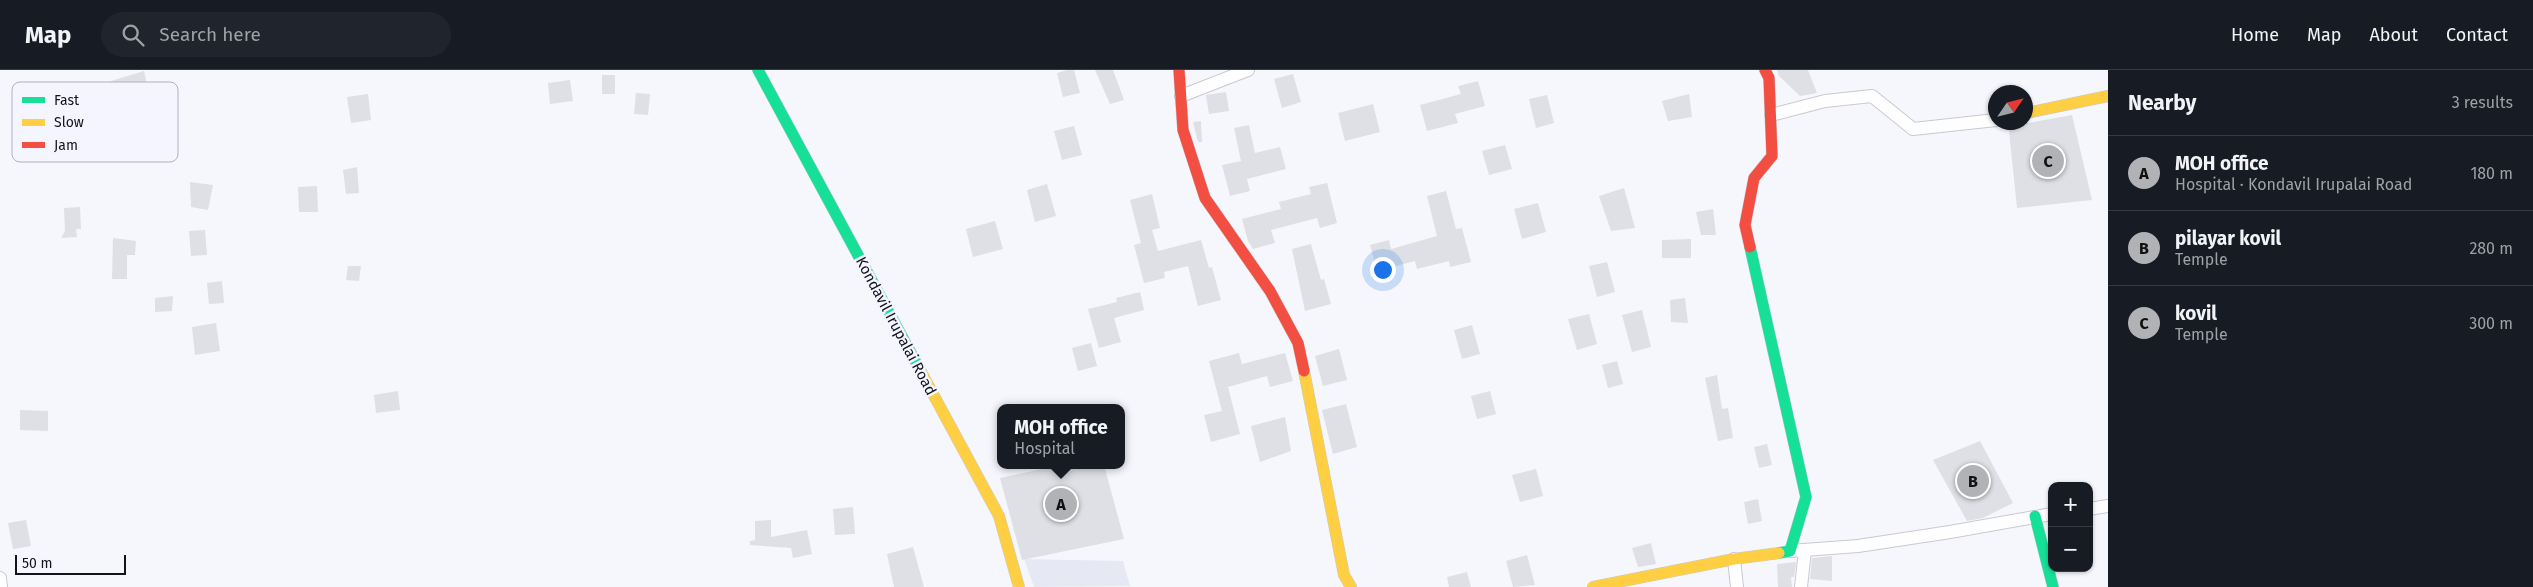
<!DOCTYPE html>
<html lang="en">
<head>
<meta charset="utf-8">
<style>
	:root { --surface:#171b24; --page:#20242c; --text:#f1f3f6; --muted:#9ea1a6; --line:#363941; --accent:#b1b2b6 }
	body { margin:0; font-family:"Fira Sans",sans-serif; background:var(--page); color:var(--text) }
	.controls { position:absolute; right:15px; bottom:15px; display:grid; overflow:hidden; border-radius:10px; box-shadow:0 1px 4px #0004 }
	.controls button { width:45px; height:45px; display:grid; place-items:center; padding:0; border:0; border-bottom:1px solid var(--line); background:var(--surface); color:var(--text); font:25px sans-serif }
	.compass { position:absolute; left:1988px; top:15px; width:45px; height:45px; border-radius:50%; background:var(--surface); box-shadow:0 1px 4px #0004; rotate:55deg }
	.scale { position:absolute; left:15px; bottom:12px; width:111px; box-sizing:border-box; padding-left:5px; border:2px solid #131419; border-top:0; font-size:14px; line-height:18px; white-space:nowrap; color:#131419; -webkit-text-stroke:4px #f4f5fe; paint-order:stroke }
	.you { position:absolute; left:1382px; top:199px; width:18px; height:18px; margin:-12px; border:4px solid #fff; border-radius:50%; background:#1a73e8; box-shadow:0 0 0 8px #1a73e833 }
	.badge { display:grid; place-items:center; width:32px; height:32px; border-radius:50%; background:var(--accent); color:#111; font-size:16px; font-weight:700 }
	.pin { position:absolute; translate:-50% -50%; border:2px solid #fff; box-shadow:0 1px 5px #0006 }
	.popup { position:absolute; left:997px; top:334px; width:128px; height:65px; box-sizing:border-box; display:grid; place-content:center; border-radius:10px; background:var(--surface); filter:drop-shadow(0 1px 4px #0005); font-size:16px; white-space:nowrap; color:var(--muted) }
	.popup b { font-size:19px; color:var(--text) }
	.popup::after { content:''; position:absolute; left:50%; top:100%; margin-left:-10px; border:10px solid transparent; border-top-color:var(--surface) }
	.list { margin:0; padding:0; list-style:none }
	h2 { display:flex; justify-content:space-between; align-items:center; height:65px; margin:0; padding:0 20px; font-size:21px }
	h2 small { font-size:16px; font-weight:400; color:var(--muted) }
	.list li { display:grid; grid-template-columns:32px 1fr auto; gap:15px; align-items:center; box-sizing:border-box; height:75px; padding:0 20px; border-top:1px solid var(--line) }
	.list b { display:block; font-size:19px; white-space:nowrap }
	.list p { margin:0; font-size:16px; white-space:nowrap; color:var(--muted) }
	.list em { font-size:16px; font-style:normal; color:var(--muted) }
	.icon { flex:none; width:28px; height:28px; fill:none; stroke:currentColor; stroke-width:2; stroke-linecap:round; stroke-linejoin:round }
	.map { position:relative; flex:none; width:2108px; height:517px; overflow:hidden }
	header { display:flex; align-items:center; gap:30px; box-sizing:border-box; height:70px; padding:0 25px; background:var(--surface); border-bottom:1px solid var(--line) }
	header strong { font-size:24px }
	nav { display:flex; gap:28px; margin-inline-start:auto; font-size:18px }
	.search { width:350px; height:45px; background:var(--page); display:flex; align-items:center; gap:12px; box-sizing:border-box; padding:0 18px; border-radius:28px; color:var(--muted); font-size:19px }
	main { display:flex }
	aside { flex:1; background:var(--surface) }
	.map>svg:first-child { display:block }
	.built { fill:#e6e9f4 }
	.building { fill:#dee0e5 }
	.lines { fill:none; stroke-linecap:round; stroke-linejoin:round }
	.street-casing { stroke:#c9cacf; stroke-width:14 }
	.fast-casing { stroke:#c9cacf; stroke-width:12 }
	.slow-casing { stroke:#c9cacf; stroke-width:12 }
	.jam-casing { stroke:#c9cacf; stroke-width:12 }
	.street { stroke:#fefeff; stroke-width:12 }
	.fast { stroke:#16e098; stroke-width:11 }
	.slow { stroke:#ffcf43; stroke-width:11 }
	.jam { stroke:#f24e42; stroke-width:11 }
	.labels { text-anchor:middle; stroke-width:5; stroke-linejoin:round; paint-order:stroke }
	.street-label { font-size:15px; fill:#131419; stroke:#f4f5fe }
	.key { fill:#f4f5fe; stroke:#b0b2b9; stroke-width:1 }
	.key-label { font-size:14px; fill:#131419 }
</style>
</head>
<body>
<header>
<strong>Map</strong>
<div class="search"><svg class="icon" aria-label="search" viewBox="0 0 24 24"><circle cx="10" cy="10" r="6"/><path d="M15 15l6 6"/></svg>Search here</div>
<nav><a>Home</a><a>Map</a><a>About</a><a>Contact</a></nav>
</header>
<main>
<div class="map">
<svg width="2108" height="517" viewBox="0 0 2108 517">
	<rect width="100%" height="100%" fill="#f6f7fc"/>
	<polygon class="built" points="1024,489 1123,491 1130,516 1034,517"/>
	<g class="building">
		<polygon points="1067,0 1074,0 1080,23 1063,27 1057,3"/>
		<polygon points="1095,0 1113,0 1124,30 1110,34"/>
		<polygon points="1777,0 1808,0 1817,23 1800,26 1779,6"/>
		<polygon points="144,1 150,29 114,31 111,11"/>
		<polygon points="1293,4 1301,32 1282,38 1274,9"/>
		<rect x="602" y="5" width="13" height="19"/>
		<polygon points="570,10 573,31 550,34 548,13"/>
		<polygon points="1478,11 1485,36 1455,44 1458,53 1427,61 1420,35 1461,24 1458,16"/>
		<polygon points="1226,22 1229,41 1209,44 1206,25"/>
		<polygon points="636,23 650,24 648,45 634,44"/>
		<polygon points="368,24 371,50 351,53 347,27"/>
		<polygon points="1689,24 1692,47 1668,51 1662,31"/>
		<polygon points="1547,25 1554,53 1536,58 1529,29"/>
		<polygon points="1373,34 1380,62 1345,71 1338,43"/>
		<polygon points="2072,45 2092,130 2017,138 2008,52 2028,53"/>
		<polygon points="1201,51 1202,72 1198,72 1193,52"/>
		<polygon points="1249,55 1255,83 1280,77 1286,99 1247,109 1250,121 1230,126 1222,95 1241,91 1234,58"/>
		<polygon points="1074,56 1082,85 1062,90 1054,61"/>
		<polygon points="1505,75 1512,99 1489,105 1482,81"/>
		<polygon points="357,97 359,123 346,124 343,100"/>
		<polygon points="190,112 213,115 208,140 191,137"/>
		<polygon points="1327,113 1337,153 1320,158 1317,148 1271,160 1275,173 1253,179 1248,171 1242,149 1281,139 1279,132 1311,124 1309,117"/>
		<polygon points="1047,114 1056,146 1035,152 1027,120"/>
		<polygon points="317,116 318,142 299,142 298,117"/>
		<polygon points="1624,118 1635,158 1611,161 1599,126"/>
		<polygon points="1446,121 1456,159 1462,158 1471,192 1450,197 1449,191 1417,199 1415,191 1377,201 1370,175 1389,170 1391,179 1437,166 1427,126"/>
		<polygon points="1152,124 1160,158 1152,160 1158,181 1201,170 1209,198 1212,197 1221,230 1198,236 1188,196 1164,202 1165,208 1144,213 1134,175 1141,173 1130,130"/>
		<polygon points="1538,133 1546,162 1522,169 1514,139"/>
		<polygon points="80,137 81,159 76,159 77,167 61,168 65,161 64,138"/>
		<polygon points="1713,139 1716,165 1701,165 1696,142"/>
		<polygon points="995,151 1003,179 973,187 966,159"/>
		<polygon points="205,160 207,185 191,186 189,161"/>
		<polygon points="113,168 136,171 135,185 127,185 127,209 112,209"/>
		<polygon points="1691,169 1691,188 1662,188 1662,170"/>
		<polygon points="1311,174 1321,210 1324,209 1331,234 1305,241 1292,179"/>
		<polygon points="1607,192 1615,222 1597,227 1589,196"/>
		<polygon points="348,196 361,196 359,211 346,210"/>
		<polygon points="222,211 224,233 209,234 207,213"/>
		<polygon points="1140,222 1144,240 1114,248 1121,272 1099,278 1088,239 1117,232 1116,228"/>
		<polygon points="173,226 172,241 155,242 155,228"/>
		<polygon points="1685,228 1688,253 1671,252 1670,230"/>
		<polygon points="1642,240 1651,277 1632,282 1622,245"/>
		<polygon points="1589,244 1597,274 1577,280 1568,249"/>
		<polygon points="216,253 220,281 195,285 192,257"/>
		<polygon points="1472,255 1480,284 1462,289 1454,260"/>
		<polygon points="1091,273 1097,296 1078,301 1072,278"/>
		<polygon points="1339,279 1347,310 1323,316 1315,286"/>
		<polygon points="1239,283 1242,294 1285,283 1293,311 1270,317 1267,306 1228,317 1240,364 1211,372 1204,345 1222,341 1209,291"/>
		<polygon points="1617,291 1623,314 1608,318 1602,295"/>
		<polygon points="1717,305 1722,339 1728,338 1733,368 1718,371 1705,308"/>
		<polygon points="398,321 400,340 376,343 374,325"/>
		<polygon points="1490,321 1496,344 1477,349 1471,326"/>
		<polygon points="1346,334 1357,377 1333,384 1322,340"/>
		<polygon points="20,340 48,341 48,361 20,360"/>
		<polygon points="1285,347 1291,381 1260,392 1251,356"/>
		<polygon points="1980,371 2013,433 1983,448 1967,451 1933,390"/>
		<polygon points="1767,374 1772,395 1759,398 1754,377"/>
		<polygon points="1061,395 1104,395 1124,469 1022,490 1000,408"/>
		<polygon points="1536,399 1543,426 1520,432 1512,405"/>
		<polygon points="1758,429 1762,451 1748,454 1744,432"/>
		<polygon points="853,437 855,464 835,465 833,439"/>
		<polygon points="26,450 31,476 13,479 8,453"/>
		<polygon points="771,450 771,467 807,460 812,484 793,488 791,478 750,475 750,471 755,470 755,451"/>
		<polygon points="1651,473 1656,494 1638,497 1632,478"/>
		<polygon points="913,477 924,517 894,517 887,484"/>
		<polygon points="1527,485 1535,515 1513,517 1506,491"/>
		<polygon points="1832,486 1832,511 1810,509 1812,488"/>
		<polygon points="1796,492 1794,507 1791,507 1792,517 1778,517 1777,494"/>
		<polygon points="1467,502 1471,517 1449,517 1447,507"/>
	</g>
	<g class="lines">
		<g class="street-casing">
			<g id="street">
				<polyline points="1181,26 1248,0"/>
				<polyline points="1771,45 1825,31 1872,26 1913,59 1996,50"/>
				<polyline points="2089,439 2108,436"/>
				<polyline points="1790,481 1858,476 1950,462 2052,444"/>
				<polyline points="1734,489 1737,517"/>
				<polyline points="0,508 1,517"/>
				<polyline points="1801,517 1805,480"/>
			</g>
		</g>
		<g class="fast-casing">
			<g id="fast">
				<polyline points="758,0 919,298"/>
				<polyline points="1750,177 1806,427 1790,481 1779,483"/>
				<polyline points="2035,446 2053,517"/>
			</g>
		</g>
		<g class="slow-casing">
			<g id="slow">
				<polyline points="2026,43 2108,26"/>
				<polyline points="919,298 999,446 1019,517"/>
				<polyline points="1304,301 1344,505 1351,517"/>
				<polyline points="1593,517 1734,489 1779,483"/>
			</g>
		</g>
		<g class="jam-casing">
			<g id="jam">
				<polyline points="1179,0 1183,60 1205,128 1270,221 1298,273 1304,301"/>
				<polyline points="1750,177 1745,155 1754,108 1772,86 1769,8 1765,0"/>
			</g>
		</g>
		<use href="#street" class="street"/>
		<use href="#fast" class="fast"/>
		<use href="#slow" class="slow"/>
		<use href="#jam" class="jam"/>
	</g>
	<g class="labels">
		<g class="street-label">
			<text transform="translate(896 256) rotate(62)" y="5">Kondavil Irupalai Road</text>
		</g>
	</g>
	<rect x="12" y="12" width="166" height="80" rx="8" class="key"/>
	<rect x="22" y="27" width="23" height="6" fill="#16e098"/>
	<rect x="22" y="49" width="23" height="7" fill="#ffcf43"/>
	<rect x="22" y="72" width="23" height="6" fill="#f24e42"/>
	<g class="key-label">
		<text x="54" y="35">Fast</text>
		<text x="54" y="57">Slow</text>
		<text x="54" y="80">Jam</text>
	</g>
</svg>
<div class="controls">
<button>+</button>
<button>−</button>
</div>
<svg class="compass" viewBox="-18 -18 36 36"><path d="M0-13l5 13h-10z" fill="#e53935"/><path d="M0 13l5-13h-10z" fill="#9ea1a6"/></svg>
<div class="scale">50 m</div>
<div class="you"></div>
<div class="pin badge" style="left:1061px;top:434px">A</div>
<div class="popup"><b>MOH office</b>Hospital</div>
<div class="pin badge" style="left:1973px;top:411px">B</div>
<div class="pin badge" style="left:2048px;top:91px">C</div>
</div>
<aside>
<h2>Nearby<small>3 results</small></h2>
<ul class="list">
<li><span class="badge">A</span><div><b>MOH office</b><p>Hospital · Kondavil Irupalai Road</p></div><em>180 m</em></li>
<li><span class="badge">B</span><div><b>pilayar kovil</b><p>Temple</p></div><em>280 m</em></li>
<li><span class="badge">C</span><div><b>kovil</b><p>Temple</p></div><em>300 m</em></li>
</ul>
</aside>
</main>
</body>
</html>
